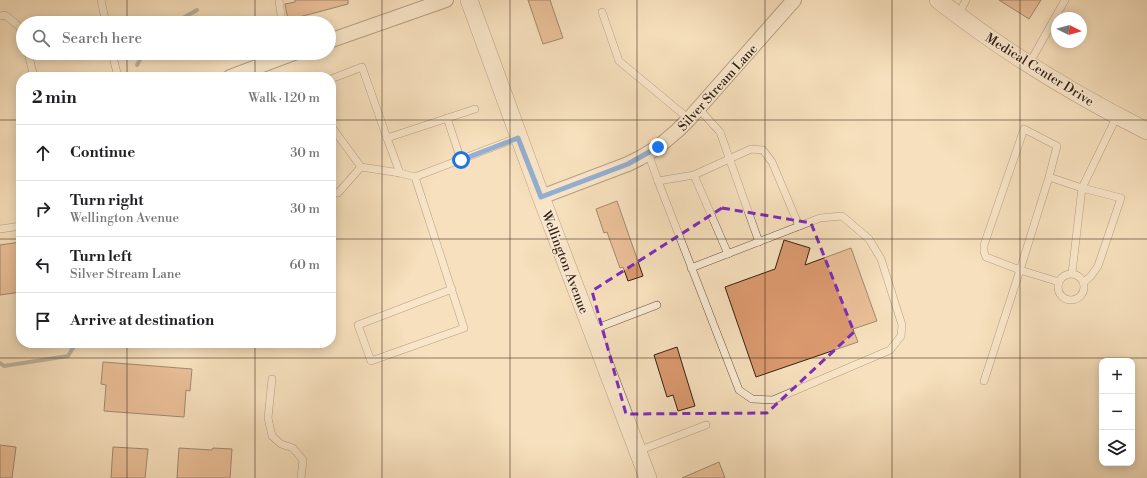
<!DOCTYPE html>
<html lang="en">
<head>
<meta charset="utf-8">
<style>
	:root { --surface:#fff; --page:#f2f2f2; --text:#202124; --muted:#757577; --line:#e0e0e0 }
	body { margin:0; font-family:"Libre Bodoni",serif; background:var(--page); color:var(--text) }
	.controls { position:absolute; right:12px; bottom:12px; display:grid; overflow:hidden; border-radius:8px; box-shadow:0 2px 10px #0003 }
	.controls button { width:36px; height:36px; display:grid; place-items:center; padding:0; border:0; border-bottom:1px solid var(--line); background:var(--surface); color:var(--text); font:20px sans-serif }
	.compass { position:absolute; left:1051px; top:12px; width:36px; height:36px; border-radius:50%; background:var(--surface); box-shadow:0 2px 10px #0003; rotate:95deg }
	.stop { position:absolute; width:12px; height:12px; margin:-9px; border:3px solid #1a73e8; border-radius:50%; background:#fff }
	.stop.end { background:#1a73e8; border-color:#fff; box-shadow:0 1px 4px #0008 }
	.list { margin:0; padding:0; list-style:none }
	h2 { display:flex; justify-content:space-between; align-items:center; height:52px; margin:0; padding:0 16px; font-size:17px }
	h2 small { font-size:13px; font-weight:400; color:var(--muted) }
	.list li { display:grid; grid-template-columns:26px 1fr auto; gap:12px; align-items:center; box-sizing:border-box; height:56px; padding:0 16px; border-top:1px solid var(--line) }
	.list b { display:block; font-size:15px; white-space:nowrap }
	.list p { margin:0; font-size:13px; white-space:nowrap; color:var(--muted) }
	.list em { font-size:13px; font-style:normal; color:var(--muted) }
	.icon { flex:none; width:22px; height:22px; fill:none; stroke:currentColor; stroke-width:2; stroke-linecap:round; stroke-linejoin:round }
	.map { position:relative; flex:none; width:1147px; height:478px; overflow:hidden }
	.search { position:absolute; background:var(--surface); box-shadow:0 2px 10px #0003; left:16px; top:16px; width:320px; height:44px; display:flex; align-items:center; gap:10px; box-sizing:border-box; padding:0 14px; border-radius:22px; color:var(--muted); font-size:15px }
	.panel { position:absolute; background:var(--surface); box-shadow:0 2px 10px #0003; left:16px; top:72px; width:320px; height:276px; border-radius:16px }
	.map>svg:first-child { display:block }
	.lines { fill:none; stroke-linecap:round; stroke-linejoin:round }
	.stream { stroke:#767d78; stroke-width:4 }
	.building { fill:#db996e; stroke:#352114 }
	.service-casing { stroke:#66513e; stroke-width:8 }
	.minor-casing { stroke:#66513e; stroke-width:16 }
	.tertiary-casing { stroke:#66513e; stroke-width:18 }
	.service { stroke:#faebd4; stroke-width:7 }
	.minor { stroke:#faebd4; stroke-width:14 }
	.tertiary { stroke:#faebd4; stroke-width:17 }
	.route { stroke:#1a73e8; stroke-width:5 }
	.marked { fill:none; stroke:#7b2cbf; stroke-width:3; stroke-dasharray:8 5; stroke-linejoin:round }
	.grid { fill:none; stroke:#352114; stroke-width:1; stroke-opacity:0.55 }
	.labels { text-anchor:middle; stroke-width:3; stroke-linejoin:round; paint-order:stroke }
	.street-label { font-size:13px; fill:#352114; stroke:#faebd4 }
</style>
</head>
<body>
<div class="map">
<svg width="1147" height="478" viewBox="0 0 1147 478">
	<rect width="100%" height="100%" fill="#f7e0bd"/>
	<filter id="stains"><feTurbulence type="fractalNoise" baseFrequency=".005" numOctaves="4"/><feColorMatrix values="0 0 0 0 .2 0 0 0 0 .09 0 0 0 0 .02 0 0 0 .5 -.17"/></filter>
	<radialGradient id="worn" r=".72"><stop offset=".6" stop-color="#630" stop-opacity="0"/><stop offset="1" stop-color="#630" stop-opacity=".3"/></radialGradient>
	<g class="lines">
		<g class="stream">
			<polyline points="174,23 197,10"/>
			<polyline points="137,65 144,53"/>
			<polyline points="0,363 4,366 68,356 76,343"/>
		</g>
	</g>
	<g class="building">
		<polygon points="295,0 348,0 348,4 288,20 285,4 295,2"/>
		<polygon points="528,0 550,0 563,38 543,44"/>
		<polygon points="999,0 1041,0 1029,19"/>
		<polygon points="617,201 643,276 628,281 623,267 620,268 607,232 604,233 596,209"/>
		<polygon points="784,240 810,248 805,265 851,248 877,321 853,329 858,342 756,377 725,287 775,269"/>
		<polygon points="21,242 21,292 0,295 0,245"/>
		<polygon points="677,347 695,406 678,411 673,395 667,397 654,355"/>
		<polygon points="103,362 192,369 190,391 186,390 184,417 104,411 106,385 101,384"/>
		<polygon points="0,445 16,447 12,478 0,478"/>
		<polygon points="113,447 148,449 145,478 111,478"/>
		<polygon points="179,448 212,450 213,448 232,449 230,478 177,478"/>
		<polygon points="719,462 725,478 682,478"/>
	</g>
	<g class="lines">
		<g class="service-casing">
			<g id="service">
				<polyline points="101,0 106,23"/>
				<polyline points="279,0 282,23"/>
				<polyline points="602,12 619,61 689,119"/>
				<polyline points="958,15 966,0"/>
				<polyline points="0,16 5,15 20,27 23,37"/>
				<polyline points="28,53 34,77"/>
				<polyline points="112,53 118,77"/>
				<polyline points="1029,64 1065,0"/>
				<polyline points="331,79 362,67 387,138 475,109"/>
				<polyline points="698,108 720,132 759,242"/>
				<polyline points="447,118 461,160"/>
				<polyline points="331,126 361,167 400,173 415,177 464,328 371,361 358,325 452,289"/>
				<polyline points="387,138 400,173"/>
				<polyline points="648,153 658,181 739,390 752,399 773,400 890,350 901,336 902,325 881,259 869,239 842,216 820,218 691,268"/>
				<polyline points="694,175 728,254"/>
				<polyline points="415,177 519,137"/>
				<polyline points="1049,177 1020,270 986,257 984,252 984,245 1024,129 1057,146 1049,177 1082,188 1117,116"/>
				<polyline points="658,181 694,175 751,149 763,150 772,162 799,226"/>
				<polyline points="331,193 338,193 361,167"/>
				<polyline points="0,229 21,226"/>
				<polyline points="1072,273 1082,188 1121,198 1098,266 1091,276 1084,282"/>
				<circle cx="1071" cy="287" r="13"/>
				<polyline points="592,330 657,305"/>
				<polyline points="272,379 268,418 272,436 281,444 293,448 303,460 301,478"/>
				<polyline points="984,381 1020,270 1059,282"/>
				<polyline points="638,451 706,425"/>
			</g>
		</g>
		<g class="minor-casing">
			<g id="minor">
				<polyline points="329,41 446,0"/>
				<polyline points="230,77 294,53"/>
				<polyline points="541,197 628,164 640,158 658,147 678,130 689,119 794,0"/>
			</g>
		</g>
		<g class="tertiary-casing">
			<g id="tertiary">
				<polyline points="469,0 541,197 648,478"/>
				<path d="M938 0C1003 51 1073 94 1147 131"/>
			</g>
		</g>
		<use href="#service" class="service"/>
		<use href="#minor" class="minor"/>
		<use href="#tertiary" class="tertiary"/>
	</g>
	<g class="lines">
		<polyline class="route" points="461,160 518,138 541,197 628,164 658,147"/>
	</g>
	<path d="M0 0H1147V478H0ZM722 208 811 223 854 332 767 413 626 414 592 291Z" fill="#f7e0bd" fill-opacity=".55" fill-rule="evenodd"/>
	<path class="marked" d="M722 208 811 223 854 332 767 413 626 414 592 291Z"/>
	<path class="grid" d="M127 0V23M255 0V23M382 0V478M510 0V478M637 0V478M765 0V478M892 0V478M1020 0V478M127 53V77M255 53V77M0 120H21M331 120H1147M0 239H21M331 239H1147M127 343V478M255 343V478M0 358H1147"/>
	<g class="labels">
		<g class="street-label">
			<text transform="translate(1040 69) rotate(32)" y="5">Medical Center Drive</text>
			<text transform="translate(717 87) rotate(-48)" y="5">Silver Stream Lane</text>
			<text transform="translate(566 262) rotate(69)" y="5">Wellington Avenue</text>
		</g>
	</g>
	<rect width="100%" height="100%" filter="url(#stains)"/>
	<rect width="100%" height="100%" fill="url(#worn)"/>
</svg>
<div class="controls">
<button>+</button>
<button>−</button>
<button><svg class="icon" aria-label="layers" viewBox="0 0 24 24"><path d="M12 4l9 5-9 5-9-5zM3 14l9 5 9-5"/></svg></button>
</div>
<svg class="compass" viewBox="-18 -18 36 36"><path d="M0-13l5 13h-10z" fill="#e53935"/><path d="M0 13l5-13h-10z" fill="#757577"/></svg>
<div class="stop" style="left:461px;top:160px"></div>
<div class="stop end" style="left:658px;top:147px"></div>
<div class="search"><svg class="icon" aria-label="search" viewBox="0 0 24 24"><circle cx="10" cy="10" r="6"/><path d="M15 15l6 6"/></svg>Search here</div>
<section class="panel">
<h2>2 min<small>Walk · 120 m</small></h2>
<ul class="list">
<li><svg class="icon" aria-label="ahead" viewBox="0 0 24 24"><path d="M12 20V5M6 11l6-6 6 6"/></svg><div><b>Continue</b></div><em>30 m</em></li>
<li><svg class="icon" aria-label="right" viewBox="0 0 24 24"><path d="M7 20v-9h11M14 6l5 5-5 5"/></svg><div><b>Turn right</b><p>Wellington Avenue</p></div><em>30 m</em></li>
<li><svg class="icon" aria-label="left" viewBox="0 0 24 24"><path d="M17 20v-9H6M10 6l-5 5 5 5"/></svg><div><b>Turn left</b><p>Silver Stream Lane</p></div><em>60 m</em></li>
<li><svg class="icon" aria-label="arrive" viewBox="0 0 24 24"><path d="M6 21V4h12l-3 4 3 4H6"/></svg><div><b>Arrive at destination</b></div></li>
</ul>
</section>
</div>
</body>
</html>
